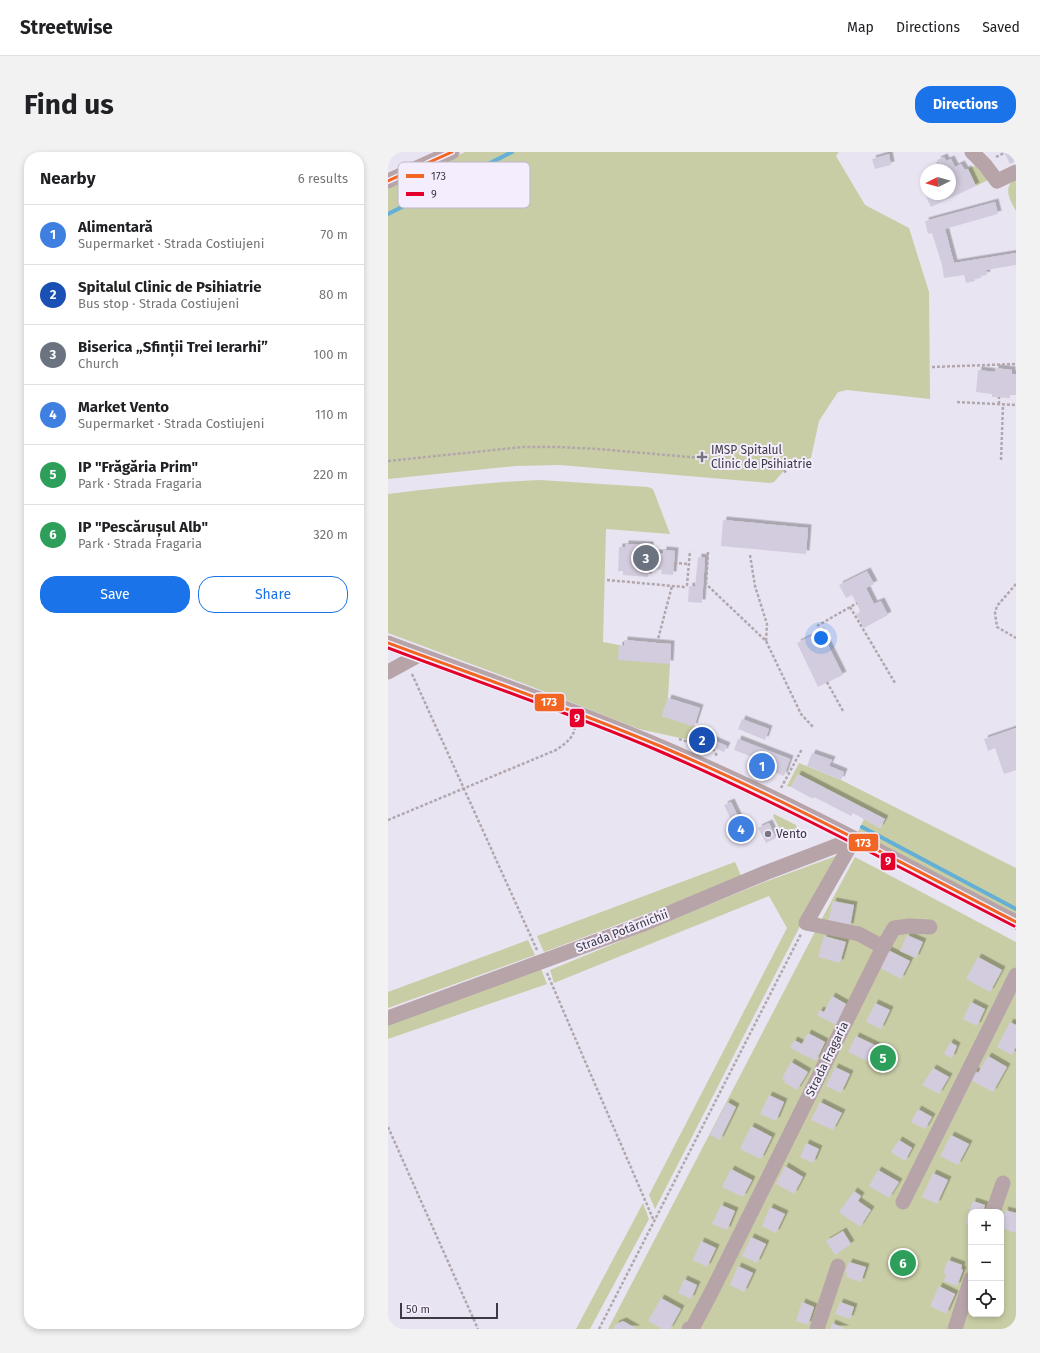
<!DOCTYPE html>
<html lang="en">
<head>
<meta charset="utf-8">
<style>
	:root { --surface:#fff; --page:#f2f2f2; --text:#202124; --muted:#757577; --line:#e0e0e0; --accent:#1a73e8 }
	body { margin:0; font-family:"Fira Sans",sans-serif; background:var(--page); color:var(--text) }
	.controls { position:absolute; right:12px; bottom:12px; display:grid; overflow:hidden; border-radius:8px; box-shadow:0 2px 6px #0003 }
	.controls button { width:36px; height:36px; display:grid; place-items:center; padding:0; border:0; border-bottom:1px solid var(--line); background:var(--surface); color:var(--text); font:20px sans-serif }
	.compass { position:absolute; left:532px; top:12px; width:36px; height:36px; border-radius:50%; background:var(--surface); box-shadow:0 2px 6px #0003; rotate:265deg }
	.scale { position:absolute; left:12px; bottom:10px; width:98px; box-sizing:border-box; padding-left:4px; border:2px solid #3e3a44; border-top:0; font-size:11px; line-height:14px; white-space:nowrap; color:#3e3a44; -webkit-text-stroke:3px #f4edfd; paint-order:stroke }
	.you { position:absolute; left:433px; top:486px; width:14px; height:14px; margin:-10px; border:3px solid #fff; border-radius:50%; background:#1a73e8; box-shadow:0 0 0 6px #1a73e833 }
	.badge { display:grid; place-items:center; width:26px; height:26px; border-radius:50%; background:var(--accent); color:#fff; font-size:13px; font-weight:700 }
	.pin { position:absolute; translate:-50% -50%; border:2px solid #fff; box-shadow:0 1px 4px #0006 }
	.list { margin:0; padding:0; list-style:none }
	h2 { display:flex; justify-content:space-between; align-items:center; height:52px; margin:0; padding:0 16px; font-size:17px }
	h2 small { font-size:13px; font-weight:400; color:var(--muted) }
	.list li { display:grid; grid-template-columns:26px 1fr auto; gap:12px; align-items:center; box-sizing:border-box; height:60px; padding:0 16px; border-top:1px solid var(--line) }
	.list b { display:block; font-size:15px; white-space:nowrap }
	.list p { margin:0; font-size:13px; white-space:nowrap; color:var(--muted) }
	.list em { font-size:13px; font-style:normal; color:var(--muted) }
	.actions { display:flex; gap:8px; padding:12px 16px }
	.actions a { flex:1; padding:9px 0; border:1px solid var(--accent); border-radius:16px; text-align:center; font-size:14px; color:var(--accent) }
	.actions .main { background:var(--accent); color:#fff }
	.icon { flex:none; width:22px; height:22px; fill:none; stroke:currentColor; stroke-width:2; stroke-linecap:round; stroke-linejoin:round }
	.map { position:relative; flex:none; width:628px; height:1177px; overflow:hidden; border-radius:16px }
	header { display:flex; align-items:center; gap:24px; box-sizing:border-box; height:56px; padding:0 20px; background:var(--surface); border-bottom:1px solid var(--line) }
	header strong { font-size:19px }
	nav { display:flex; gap:22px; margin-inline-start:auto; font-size:14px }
	.intro { display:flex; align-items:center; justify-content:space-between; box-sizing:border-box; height:96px; padding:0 24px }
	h1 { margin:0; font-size:28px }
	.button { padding:10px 18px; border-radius:16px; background:var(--accent); color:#fff; font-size:14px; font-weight:700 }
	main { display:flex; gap:24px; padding:0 24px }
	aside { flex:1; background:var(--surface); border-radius:16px; box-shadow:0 2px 6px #0003 }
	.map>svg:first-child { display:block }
	.green { fill:#c9cda5; fill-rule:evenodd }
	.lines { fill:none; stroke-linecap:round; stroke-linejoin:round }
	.stream { stroke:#63afd5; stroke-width:4 }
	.building { fill:#d3ccde; filter:url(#shadow) }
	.path { stroke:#b2a7ac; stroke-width:2.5; stroke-dasharray:3 2; stroke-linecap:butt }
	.minor { stroke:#b6a4a9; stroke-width:15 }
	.bus-1-casing { stroke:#f4edfd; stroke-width:6 }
	.bus-2-casing { stroke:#f4edfd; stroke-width:6 }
	.bus-1 { stroke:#f26522; stroke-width:3 }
	.bus-2 { stroke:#e4002b; stroke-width:3 }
	.poi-dot { fill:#7a7681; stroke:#f4edfd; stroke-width:1.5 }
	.labels { text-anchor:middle; stroke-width:4; stroke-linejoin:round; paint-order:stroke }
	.poi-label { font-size:12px; fill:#3e3a44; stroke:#f4edfd; text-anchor:start }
	.street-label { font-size:12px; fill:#3e3a44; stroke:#f4edfd }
	.key { fill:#f4edfd; stroke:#bdb7c6; stroke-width:1 }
	.key-label { font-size:11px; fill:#3e3a44 }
	.line-badge { stroke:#f4edfd; stroke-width:1.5 }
	.badge-label { font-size:11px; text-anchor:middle; font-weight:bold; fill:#fff }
</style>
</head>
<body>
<header>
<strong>Streetwise</strong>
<nav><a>Map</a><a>Directions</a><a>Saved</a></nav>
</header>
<div class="intro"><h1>Find us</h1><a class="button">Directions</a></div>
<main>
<aside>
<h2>Nearby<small>6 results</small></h2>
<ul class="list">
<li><span class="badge" style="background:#3f7fe0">1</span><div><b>Alimentară</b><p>Supermarket · Strada Costiujeni</p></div><em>70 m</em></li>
<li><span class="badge" style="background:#1a4fb4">2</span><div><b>Spitalul Clinic de Psihiatrie</b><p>Bus stop · Strada Costiujeni</p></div><em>80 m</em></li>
<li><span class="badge" style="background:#6b7280">3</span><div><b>Biserica „Sfinții Trei Ierarhi”</b><p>Church</p></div><em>100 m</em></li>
<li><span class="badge" style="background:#3f7fe0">4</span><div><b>Market Vento</b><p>Supermarket · Strada Costiujeni</p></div><em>110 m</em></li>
<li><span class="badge" style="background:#2e9e5b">5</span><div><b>IP &quot;Frăgăria Prim&quot;</b><p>Park · Strada Fragaria</p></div><em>220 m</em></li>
<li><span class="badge" style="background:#2e9e5b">6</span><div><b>IP &quot;Pescărușul Alb&quot;</b><p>Park · Strada Fragaria</p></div><em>320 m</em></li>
</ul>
<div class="actions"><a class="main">Save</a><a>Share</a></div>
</aside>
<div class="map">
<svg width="628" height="1177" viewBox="0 0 628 1177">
	<defs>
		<filter id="shadow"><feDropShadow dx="3.5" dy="-3.5" stdDeviation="0" flood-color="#0004"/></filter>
	</defs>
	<rect width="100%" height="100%" fill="#e9e4f2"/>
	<g class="green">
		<polygon points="77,0 451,0 448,4 477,53 521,76 541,140 542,247 459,238 450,240 431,269 423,306 400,314 386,330 382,331 172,313 128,314 0,327 0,36"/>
		<polygon points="590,12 600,28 588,34 580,17"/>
		<path d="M628 26V59C622 48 614 35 628 26Z"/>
		<path d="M152 328 260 335 265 337 282 382 218 377 215 490 231 493 282 512 280 546 274 564 323 579 321 586 309 581 306 588 292 586 251 577 142 534 0 481V342C51 336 101 330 152 328Z"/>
		<polygon points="411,611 453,628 628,716 628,764 469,682 476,667 492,676 497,667 410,622 403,635 399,634"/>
		<polygon points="386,662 408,673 411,682 408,686 402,688 396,685 385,664"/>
		<polygon points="448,704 267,1057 261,1043 399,776 381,744 166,831 162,818 374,731"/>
		<path d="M467 705 628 790V1177H220L430 774ZM583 1060H613V1162H583Z"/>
		<polygon points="347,710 354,726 156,800 149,784"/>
		<polygon points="140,788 147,803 0,856 0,840"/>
		<polygon points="153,817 159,832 0,887 0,873"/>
		<polygon points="255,1051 261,1067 202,1177 188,1177"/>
	</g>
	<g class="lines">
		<g class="stream">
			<polyline points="0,62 124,0"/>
			<polyline points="474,675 628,757"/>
		</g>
	</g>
	<g class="building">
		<polygon points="616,0 628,0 628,9 622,12"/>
		<polygon points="501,2 503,13 487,17 484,7"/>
		<polygon points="556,5 558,9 563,7 567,15 573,12 577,18 580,17 588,34 543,55 535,38 538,36 538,42 562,42 562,18 547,18 545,14 551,11 549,8"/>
		<polygon points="607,50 610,62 557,77 566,111 628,101 628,113 598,118 599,123 593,124 593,126 587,127 587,129 578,131 576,123 556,126 554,113 544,81 540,82 537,69"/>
		<polygon points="607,216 624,218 624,222 628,222 628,243 622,243 622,246 604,245 604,242 588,240 590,218 607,220"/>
		<polygon points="335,368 420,376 418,402 333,394"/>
		<polygon points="237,392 262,393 262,401 275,401 275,398 287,399 285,423 273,422 274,418 261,417 260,425 235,423 235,419 230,419 231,395 237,395"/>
		<polygon points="310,405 317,406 314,451 300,450 301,434 307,435"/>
		<polygon points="479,419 486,432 478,436 486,452 493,449 500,463 476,476 468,462 473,460 464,443 458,446 451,433"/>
		<polygon points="433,479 455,523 430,535 409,491"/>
		<polygon points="236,488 283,492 282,512 230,508 231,493 236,494"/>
		<polygon points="280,546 312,556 306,575 274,564"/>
		<polygon points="354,567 381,577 377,588 350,577"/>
		<polygon points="628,576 628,618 616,622 607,596 600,599 596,587"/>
		<polygon points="309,581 339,594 336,600 306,588"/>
		<polygon points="350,587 402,607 396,624 381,618 380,620 367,615 370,607 346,598"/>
		<polygon points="424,601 444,608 441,614 456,620 453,628 419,614"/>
		<polygon points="410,622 497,667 492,676 465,661 463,664 426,645 425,647 403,635"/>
		<polygon points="343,650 360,686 353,689 336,653"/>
		<polygon points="381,671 388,686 378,691 370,676"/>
		<polygon points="445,749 466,753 462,775 440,770"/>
		<polygon points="519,783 535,790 528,806 512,799"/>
		<polygon points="436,784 458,790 452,811 430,805"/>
		<polygon points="500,798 522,809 513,827 492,816"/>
		<polygon points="590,805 614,818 602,840 578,827"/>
		<polygon points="444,844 458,852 448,873 429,863 432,858 436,860"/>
		<polygon points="583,850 597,857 589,874 575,867"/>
		<polygon points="487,851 502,858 493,877 478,870"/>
		<polygon points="622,870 628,873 628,895 624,903 609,895"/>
		<polygon points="420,881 437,890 428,909 402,896 406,888 414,892"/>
		<polygon points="468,884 493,896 485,912 460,900"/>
		<polygon points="562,890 569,894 564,906 556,902"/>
		<polygon points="600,904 619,915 605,940 581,927 586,918 590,921"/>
		<polygon points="403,910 420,920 409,938 396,930 397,928 394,926"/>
		<polygon points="447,915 462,922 453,941 438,934"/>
		<polygon points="545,916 561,925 551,942 534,933"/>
		<polygon points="381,943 396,950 388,969 372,962"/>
		<polygon points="339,950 348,955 332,988 322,983"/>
		<polygon points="432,950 454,961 445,978 423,968"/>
		<polygon points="530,957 544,965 537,977 523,970"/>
		<polygon points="363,974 384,985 373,1007 352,997"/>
		<polygon points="563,983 581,992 570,1013 552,1004"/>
		<polygon points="511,988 524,996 517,1009 503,1000"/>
		<polygon points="418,991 431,997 425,1011 412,1005"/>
		<polygon points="397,1014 415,1025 406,1042 388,1032"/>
		<polygon points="343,1017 364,1028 355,1045 334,1035"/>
		<polygon points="490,1018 511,1030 501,1046 481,1034"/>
		<polygon points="545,1021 560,1028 549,1052 534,1045"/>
		<polygon points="466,1039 473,1044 470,1049 483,1058 472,1075 451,1060"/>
		<polygon points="585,1049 597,1053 595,1060 583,1060 583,1073 577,1071"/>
		<polygon points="333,1053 347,1059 339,1078 324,1072"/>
		<polygon points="382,1055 397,1062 388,1081 374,1074"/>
		<polygon points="617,1058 628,1061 628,1081 613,1076"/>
		<polygon points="455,1079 463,1092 447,1103 438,1089"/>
		<polygon points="363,1085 378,1092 369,1111 354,1104"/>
		<polygon points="313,1089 328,1096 319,1115 305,1108"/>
		<polygon points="560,1108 574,1113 573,1117 575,1118 569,1134 556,1129 558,1122 555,1121"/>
		<polygon points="461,1110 478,1115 473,1130 458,1125 459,1121 457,1120"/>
		<polygon points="350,1114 365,1121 356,1140 342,1133"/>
		<polygon points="296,1127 309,1133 303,1147 290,1141"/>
		<polygon points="551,1134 567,1142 558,1162 542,1154"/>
		<polygon points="273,1146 293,1157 282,1177 274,1177 260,1169"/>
		<polygon points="414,1150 426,1155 420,1173 408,1169"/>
		<polygon points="452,1150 466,1155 462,1167 447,1162"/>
		<polygon points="235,1169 249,1177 225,1177 228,1172"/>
		<polygon points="444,1171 458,1177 442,1177"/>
	</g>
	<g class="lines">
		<g class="path">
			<polyline points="608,5 616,1"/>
			<polyline points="544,215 628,212"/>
			<polyline points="569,250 628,253"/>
			<polyline points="611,252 611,245"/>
			<polyline points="613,308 615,253"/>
			<polyline points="0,309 135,295 170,295 210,297 392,313 399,322"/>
			<polyline points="320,400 318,432 378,489 413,562 426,576"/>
			<polyline points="362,403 367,434 379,472 378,489"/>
			<polyline points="286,411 301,412"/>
			<polyline points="219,428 296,435 299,433 302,399"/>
			<polyline points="628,432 609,454 607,461 609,475 628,486"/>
			<polyline points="462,455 507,531"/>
			<polyline points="429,474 469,451"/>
			<polyline points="269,491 284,434"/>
			<polyline points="24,522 149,798"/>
			<polyline points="439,530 455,559"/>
			<polyline points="291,587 321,596 326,598 329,604"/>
			<polyline points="393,636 414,597"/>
			<path d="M0 668 168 598C178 591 186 586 187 574"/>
			<polyline points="159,821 266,1069"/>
			<polyline points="0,975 90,1177"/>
			<polyline points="211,1177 413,782"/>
		</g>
		<g class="minor">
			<polyline points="584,0 597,13 609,29 628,20"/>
			<polyline points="0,29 64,0"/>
			<path d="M0 491C103 530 209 565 310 611 418 659 522 716 628 770"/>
			<polyline points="0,520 31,503"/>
			<polyline points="495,795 506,776 521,774 542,775"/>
			<polyline points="0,866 253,773 377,721 466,687"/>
			<polyline points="515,1050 628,823"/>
			<polyline points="605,1060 615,1031"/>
			<polyline points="301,1177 305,1175 325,1137 495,795 471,782 418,771 466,687"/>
			<polyline points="429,1177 450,1114"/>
			<polyline points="567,1177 583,1127"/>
		</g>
		<g class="bus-1-casing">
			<g id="bus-1">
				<polyline points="0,29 64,0"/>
				<path d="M0 491C91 525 182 556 272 594 394 646 510 709 628 770"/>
			</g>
		</g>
		<g class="bus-2-casing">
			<path id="bus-2" d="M0 496C90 530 182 561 271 599 392 651 508 714 626 774"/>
		</g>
		<use href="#bus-1" class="bus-1"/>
		<use href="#bus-2" class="bus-2"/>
	</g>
	<g class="poi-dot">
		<path d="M312 299h4v4h4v4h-4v4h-4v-4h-4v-4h4z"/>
		<circle cx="380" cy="682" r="4"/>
	</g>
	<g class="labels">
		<g class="poi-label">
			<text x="323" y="302">IMSP Spitalul<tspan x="323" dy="14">Clinic de Psihiatrie</tspan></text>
			<text x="388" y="686">Vento</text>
		</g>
		<g class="street-label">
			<text transform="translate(234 779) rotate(-21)" y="4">Strada Potârnichii</text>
			<text transform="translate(439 907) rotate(-64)" y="4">Strada Fragaria</text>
		</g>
	</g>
	<rect x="10" y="10" width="132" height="46" rx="6" class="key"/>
	<rect x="18" y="22" width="18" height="4" fill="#f26522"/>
	<rect x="18" y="40" width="18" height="4" fill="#e4002b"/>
	<g class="key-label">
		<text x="43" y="28">173</text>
		<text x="43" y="46">9</text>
	</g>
	<g class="line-badge">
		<rect x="146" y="541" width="31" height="19" rx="4" fill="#f26522"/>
		<rect x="181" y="556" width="16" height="20" rx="4" fill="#e4002b"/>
		<rect x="460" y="681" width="31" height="19" rx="4" fill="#f26522"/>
		<rect x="492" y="700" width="16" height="19" rx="4" fill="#e4002b"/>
	</g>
	<g class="badge-label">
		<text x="161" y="554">173</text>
		<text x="189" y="570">9</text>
		<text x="475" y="695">173</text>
		<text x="500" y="713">9</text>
	</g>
</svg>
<div class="controls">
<button>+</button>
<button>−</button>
<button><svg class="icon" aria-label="locate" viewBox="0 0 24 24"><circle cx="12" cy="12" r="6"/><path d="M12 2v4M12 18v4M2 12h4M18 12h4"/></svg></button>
</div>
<svg class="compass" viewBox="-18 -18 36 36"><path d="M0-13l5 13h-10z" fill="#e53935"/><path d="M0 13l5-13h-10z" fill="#757577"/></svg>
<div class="scale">50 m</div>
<div class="you"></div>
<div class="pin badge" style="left:374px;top:614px;background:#3f7fe0">1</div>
<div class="pin badge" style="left:314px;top:588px;background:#1a4fb4">2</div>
<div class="pin badge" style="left:258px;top:406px;background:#6b7280">3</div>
<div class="pin badge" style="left:353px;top:677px;background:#3f7fe0">4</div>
<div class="pin badge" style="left:495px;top:906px;background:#2e9e5b">5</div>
<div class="pin badge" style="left:515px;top:1111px;background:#2e9e5b">6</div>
</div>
</main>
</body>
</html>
